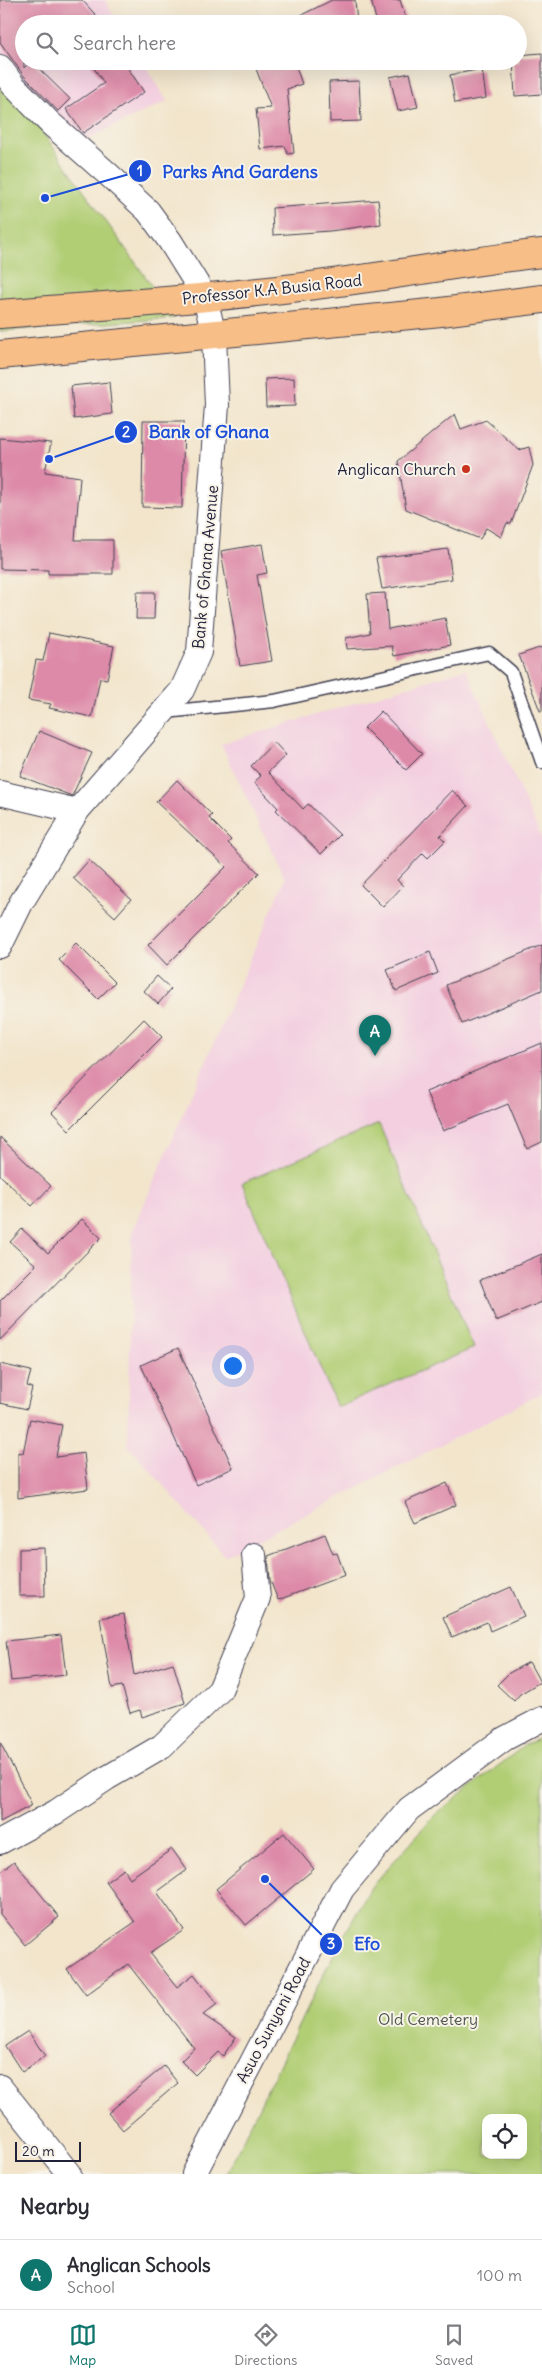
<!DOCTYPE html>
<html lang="en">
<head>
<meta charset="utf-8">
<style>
	:root { --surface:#fff; --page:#f2f2f3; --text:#2b2b33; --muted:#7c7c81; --line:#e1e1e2; --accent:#0f766e }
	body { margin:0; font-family:Delius,sans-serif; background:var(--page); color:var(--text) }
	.controls { position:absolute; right:15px; bottom:15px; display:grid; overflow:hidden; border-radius:10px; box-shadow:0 5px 20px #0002 }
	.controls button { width:45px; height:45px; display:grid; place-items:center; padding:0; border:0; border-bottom:1px solid var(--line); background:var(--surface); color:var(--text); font:25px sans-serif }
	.scale { position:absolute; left:15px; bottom:12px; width:66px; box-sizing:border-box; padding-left:5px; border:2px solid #22223b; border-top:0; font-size:14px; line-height:18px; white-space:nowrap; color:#22223b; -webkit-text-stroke:4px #f7f3e8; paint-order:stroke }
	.you { position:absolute; left:232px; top:1365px; width:18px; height:18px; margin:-12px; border:4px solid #fff; border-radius:50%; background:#1a73e8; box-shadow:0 0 0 8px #1a73e833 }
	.badge { display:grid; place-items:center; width:32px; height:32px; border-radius:50%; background:var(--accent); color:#fff; font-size:16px; font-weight:700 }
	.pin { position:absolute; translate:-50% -41px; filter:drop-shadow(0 1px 2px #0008) }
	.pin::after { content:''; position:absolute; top:26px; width:18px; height:15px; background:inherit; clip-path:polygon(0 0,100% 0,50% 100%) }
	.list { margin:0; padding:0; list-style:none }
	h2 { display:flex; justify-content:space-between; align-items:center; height:65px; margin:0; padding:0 20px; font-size:21px }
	h2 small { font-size:16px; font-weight:400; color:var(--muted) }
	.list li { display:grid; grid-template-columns:32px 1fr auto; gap:15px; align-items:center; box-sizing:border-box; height:70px; padding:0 20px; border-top:1px solid var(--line) }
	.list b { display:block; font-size:19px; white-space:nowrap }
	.list p { margin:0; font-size:16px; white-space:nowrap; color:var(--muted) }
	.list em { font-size:16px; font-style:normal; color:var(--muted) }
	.icon { flex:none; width:28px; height:28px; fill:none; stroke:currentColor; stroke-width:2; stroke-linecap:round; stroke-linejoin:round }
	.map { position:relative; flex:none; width:542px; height:2174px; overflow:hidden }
	.search { position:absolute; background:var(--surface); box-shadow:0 5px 20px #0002; left:15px; right:15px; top:15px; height:55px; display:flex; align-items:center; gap:12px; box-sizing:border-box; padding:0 18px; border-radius:28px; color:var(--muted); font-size:19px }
	.sheet { height:135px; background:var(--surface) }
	nav { display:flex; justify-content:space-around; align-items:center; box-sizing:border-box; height:70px; border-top:1px solid var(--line); background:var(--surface); font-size:14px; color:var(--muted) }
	nav a { display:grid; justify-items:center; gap:2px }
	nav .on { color:var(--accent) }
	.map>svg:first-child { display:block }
	.built { fill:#f3cfe0 }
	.green { fill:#b1ce74; stroke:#6a7858; fill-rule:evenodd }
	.building { fill:#dd8aa8 }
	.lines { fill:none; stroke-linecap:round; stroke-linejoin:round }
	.lane-casing { stroke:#413f51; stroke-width:15 }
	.street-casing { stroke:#413f51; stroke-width:26 }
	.primary-casing { stroke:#413f51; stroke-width:30 }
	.lane { stroke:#fff; stroke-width:12 }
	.street { stroke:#fff; stroke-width:24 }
	.primary { stroke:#f7be87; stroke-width:28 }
	.poi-dot { fill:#c8321e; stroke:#f7f3e8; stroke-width:2 }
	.labels { text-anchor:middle; stroke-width:4; stroke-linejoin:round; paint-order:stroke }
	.street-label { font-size:16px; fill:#22223b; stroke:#f7f3e8 }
	.poi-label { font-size:16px; fill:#22223b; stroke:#f7f3e8; text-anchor:end }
	.park-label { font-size:16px; fill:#4d564c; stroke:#f7f3e8 }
	.leader { fill:none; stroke:#1d4ed8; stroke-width:2 }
	.callout-dot { fill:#1d4ed8; stroke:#f7f3e8; stroke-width:2 }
	.mark-label { font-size:15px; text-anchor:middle; font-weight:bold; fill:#fff }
	.callout-label { font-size:18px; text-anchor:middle; font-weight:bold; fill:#1d4ed8; stroke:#f7f3e8; stroke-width:4; stroke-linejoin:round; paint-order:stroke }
</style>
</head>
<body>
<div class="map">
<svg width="542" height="2174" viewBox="0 0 542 2174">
	<rect width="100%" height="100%" fill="#f7f3e8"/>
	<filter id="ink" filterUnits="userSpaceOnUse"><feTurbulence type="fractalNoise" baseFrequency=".02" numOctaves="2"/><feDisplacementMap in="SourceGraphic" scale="10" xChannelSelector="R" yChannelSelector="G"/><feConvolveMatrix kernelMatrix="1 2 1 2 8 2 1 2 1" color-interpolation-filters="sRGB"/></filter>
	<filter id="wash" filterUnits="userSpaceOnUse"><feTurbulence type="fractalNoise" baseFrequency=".0096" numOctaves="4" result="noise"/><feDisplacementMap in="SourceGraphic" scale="20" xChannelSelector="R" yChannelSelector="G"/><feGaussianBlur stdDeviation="1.12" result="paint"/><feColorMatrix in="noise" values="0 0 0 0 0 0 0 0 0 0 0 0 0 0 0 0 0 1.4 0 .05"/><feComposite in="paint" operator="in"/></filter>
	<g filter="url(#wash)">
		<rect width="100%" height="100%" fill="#f2e5cc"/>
		<g class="built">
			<polygon points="0,0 105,0 119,24 24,24 24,61 142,61 167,101 81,142 0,58"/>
			<polygon points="466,669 542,839 542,1393 225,1556 128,1445 132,1232 285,879 221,744"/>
		</g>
		<g class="green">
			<polygon points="0,73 3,77 175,318 0,331"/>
			<polygon points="379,1124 474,1348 337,1407 242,1183"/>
			<path d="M542 1737V2174H226L328 1965 371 1887 435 1815 525 1745ZM486 2118H523V2155H486Z"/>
		</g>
		<g id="blocks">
			<g class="building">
				<polygon points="0,0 82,0 104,24 24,24 24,68 31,61 70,99 58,111 24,76 0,42"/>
				<polygon points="332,0 355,0 357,24 283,24"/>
				<polygon points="371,0 400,0 408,24 377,24"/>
				<polygon points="542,53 542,94 515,96 513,61 518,61 518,55"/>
				<polygon points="89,61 123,61 144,92 83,133 66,109 104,83"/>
				<polygon points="253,61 294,61 302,84 287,89 294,153 288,154 285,146 260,149 256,109 271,108"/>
				<polygon points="482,69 486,98 455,103 450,75"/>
				<polygon points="410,73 418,107 398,111 390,77"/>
				<polygon points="359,81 361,121 330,122 329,82"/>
				<polygon points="378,200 381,224 330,231 273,235 272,208"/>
				<polygon points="294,378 295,406 266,407 265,379"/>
				<polygon points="109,382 112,414 74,419 71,386"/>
				<polygon points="455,414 461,429 486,420 519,450 529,447 533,465 511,524 507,523 501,537 486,528 480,539 406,509 398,461"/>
				<polygon points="143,421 184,421 182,508 142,507"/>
				<polygon points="0,438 51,443 45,472 80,477 75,540 113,540 113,574 48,574 48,570 0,569"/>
				<polygon points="262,544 267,573 257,575 272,661 240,666 221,551"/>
				<polygon points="448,549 452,579 382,589 376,558"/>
				<polygon points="137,592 155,592 154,619 136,619"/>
				<polygon points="385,593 388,629 445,618 450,645 394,656 392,646 347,649 346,638 370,633 367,594"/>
				<polygon points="49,633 114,646 107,679 100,678 92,717 49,708 51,704 28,700 36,660 43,661"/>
				<polygon points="542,647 542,711 540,711 519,655"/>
				<polygon points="381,711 422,754 406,770 364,728"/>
				<polygon points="39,731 92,753 72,796 20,776"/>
				<polygon points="274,742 286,755 268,772 303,809 308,804 340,835 321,854 276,810 278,808 254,782 261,776 251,766"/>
				<polygon points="177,780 212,815 209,818 231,840 228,843 259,873 167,965 148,945 226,867 156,802"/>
				<polygon points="452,790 468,806 440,836 445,841 428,858 423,853 397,880 403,886 383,907 361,885"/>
				<polygon points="89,860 131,899 115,917 73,878"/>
				<polygon points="76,943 115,982 98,999 59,960"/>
				<polygon points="542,945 542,990 462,1024 446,985"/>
				<polygon points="430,952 438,973 396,991 387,970"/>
				<polygon points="157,976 171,989 158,1004 144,991"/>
				<polygon points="144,1019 162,1037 69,1130 52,1112"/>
				<polygon points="542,1043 542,1142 527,1149 508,1104 443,1131 426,1092"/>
				<polygon points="0,1137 51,1186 32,1206 0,1175"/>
				<polygon points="82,1219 101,1238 0,1340 0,1301 36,1265 10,1242 22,1229 48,1253"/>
				<polygon points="542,1254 542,1302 496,1321 480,1280"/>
				<polygon points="178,1348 233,1468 196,1485 141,1365"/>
				<polygon points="0,1364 31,1371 27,1386 32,1388 27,1409 0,1403"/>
				<polygon points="30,1419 62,1425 56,1457 84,1453 88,1489 18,1498 18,1452 23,1453"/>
				<polygon points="447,1483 456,1505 415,1523 405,1502"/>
				<polygon points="325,1534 333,1554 337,1553 345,1575 278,1600 270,1580 268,1556"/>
				<polygon points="44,1548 45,1596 19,1596 19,1549"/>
				<polygon points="511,1587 524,1616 490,1631 487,1622 452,1637 443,1617"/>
				<polygon points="124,1614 134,1675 173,1663 185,1703 142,1717 140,1710 130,1713 122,1686 112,1688 100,1618"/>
				<polygon points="61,1635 66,1675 11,1681 6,1641"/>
				<polygon points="529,1662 540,1682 520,1694 514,1701 497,1685 509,1673"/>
				<polygon points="0,1742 32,1805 0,1822"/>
				<polygon points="284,1833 314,1869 246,1925 216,1889"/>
				<polygon points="172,1849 187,1870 157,1892 184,1930 150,1953 177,1987 194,1974 217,2004 203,2015 236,2037 223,2056 218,2052 195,2075 181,2061 194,2048 128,1964 86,1995 67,1969 135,1922 106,1882 124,1869 130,1878"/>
				<polygon points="14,1861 59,1917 25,1945 0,1914 0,1872"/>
				<polygon points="28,2031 45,2056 22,2072 5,2046"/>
				<polygon points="164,2066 178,2083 123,2130 108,2113"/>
			</g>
		</g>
	</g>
	<g filter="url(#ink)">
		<use href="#blocks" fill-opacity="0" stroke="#413f51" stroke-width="1"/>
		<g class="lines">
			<g class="lane-casing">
				<polyline id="lane" points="165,712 274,701 489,653 511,672 542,762"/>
			</g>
			<g class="street-casing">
				<g id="street">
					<polyline points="0,67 13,85 50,123 109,175 148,211 170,241 205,297 214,336 217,405 199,652 182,690 77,811 21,903 0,946"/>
					<polyline points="0,793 77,811"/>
					<polyline points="0,1842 56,1812 107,1778 162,1746 220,1690 258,1598 254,1555"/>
					<polyline points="0,2087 69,2174"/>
					<polyline points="194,2174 342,1889 409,1809 504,1739 542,1719"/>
				</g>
			</g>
			<g class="primary-casing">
				<g id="primary">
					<path d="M0 314C111 305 222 298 332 283 402 274 472 261 542 253"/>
					<polyline points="0,355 441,312 542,299"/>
				</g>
			</g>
			<use href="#lane" class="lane"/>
			<use href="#street" class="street"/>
			<use href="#primary" class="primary"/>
		</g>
	</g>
	<circle class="poi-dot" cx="466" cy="469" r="5"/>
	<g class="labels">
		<g class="street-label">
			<text transform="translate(272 289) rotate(-6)" y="6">Professor K.A Busia Road</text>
			<text transform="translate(205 567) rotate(-85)" y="6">Bank of Ghana Avenue</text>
			<text transform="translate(273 2020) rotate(-62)" y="6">Asuo Sunyani Road</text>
		</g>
		<g class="poi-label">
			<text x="456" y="475">Anglican Church</text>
		</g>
		<g class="park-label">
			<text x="428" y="2025">Old Cemetery</text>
		</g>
	</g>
	<path class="leader" d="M45 198L140 171M49 459L126 432M265 1879L331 1944"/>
	<g class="callout-dot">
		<circle cx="45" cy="198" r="5"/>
		<circle cx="49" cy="459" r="5"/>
		<circle cx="265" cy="1879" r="5"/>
		<circle cx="140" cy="171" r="12"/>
		<circle cx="126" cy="432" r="12"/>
		<circle cx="331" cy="1944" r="12"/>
	</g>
	<g class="mark-label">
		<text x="140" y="176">1</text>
		<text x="126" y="437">2</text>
		<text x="331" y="1949">3</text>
	</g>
	<g class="callout-label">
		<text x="240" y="178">Parks And Gardens</text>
		<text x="209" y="438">Bank of Ghana</text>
		<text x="367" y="1950">Efo</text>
	</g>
</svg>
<div class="controls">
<button><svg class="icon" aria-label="locate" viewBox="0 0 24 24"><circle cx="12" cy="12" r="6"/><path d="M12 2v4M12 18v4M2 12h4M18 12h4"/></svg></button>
</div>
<div class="scale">20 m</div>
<div class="you"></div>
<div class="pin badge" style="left:375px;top:1056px">A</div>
<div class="search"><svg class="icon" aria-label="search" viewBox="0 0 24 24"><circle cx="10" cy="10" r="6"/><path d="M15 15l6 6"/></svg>Search here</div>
</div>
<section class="sheet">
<h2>Nearby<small></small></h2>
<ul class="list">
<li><span class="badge">A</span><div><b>Anglican Schools</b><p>School</p></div><em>100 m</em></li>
</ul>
</section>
<nav>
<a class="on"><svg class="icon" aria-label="map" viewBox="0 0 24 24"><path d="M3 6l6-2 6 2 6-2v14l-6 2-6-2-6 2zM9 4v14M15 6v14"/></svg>Map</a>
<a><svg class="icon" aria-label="directions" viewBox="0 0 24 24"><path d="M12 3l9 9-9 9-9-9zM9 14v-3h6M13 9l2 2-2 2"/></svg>Directions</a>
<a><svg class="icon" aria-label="saved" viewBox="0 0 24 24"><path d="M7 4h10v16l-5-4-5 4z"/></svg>Saved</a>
</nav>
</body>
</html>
